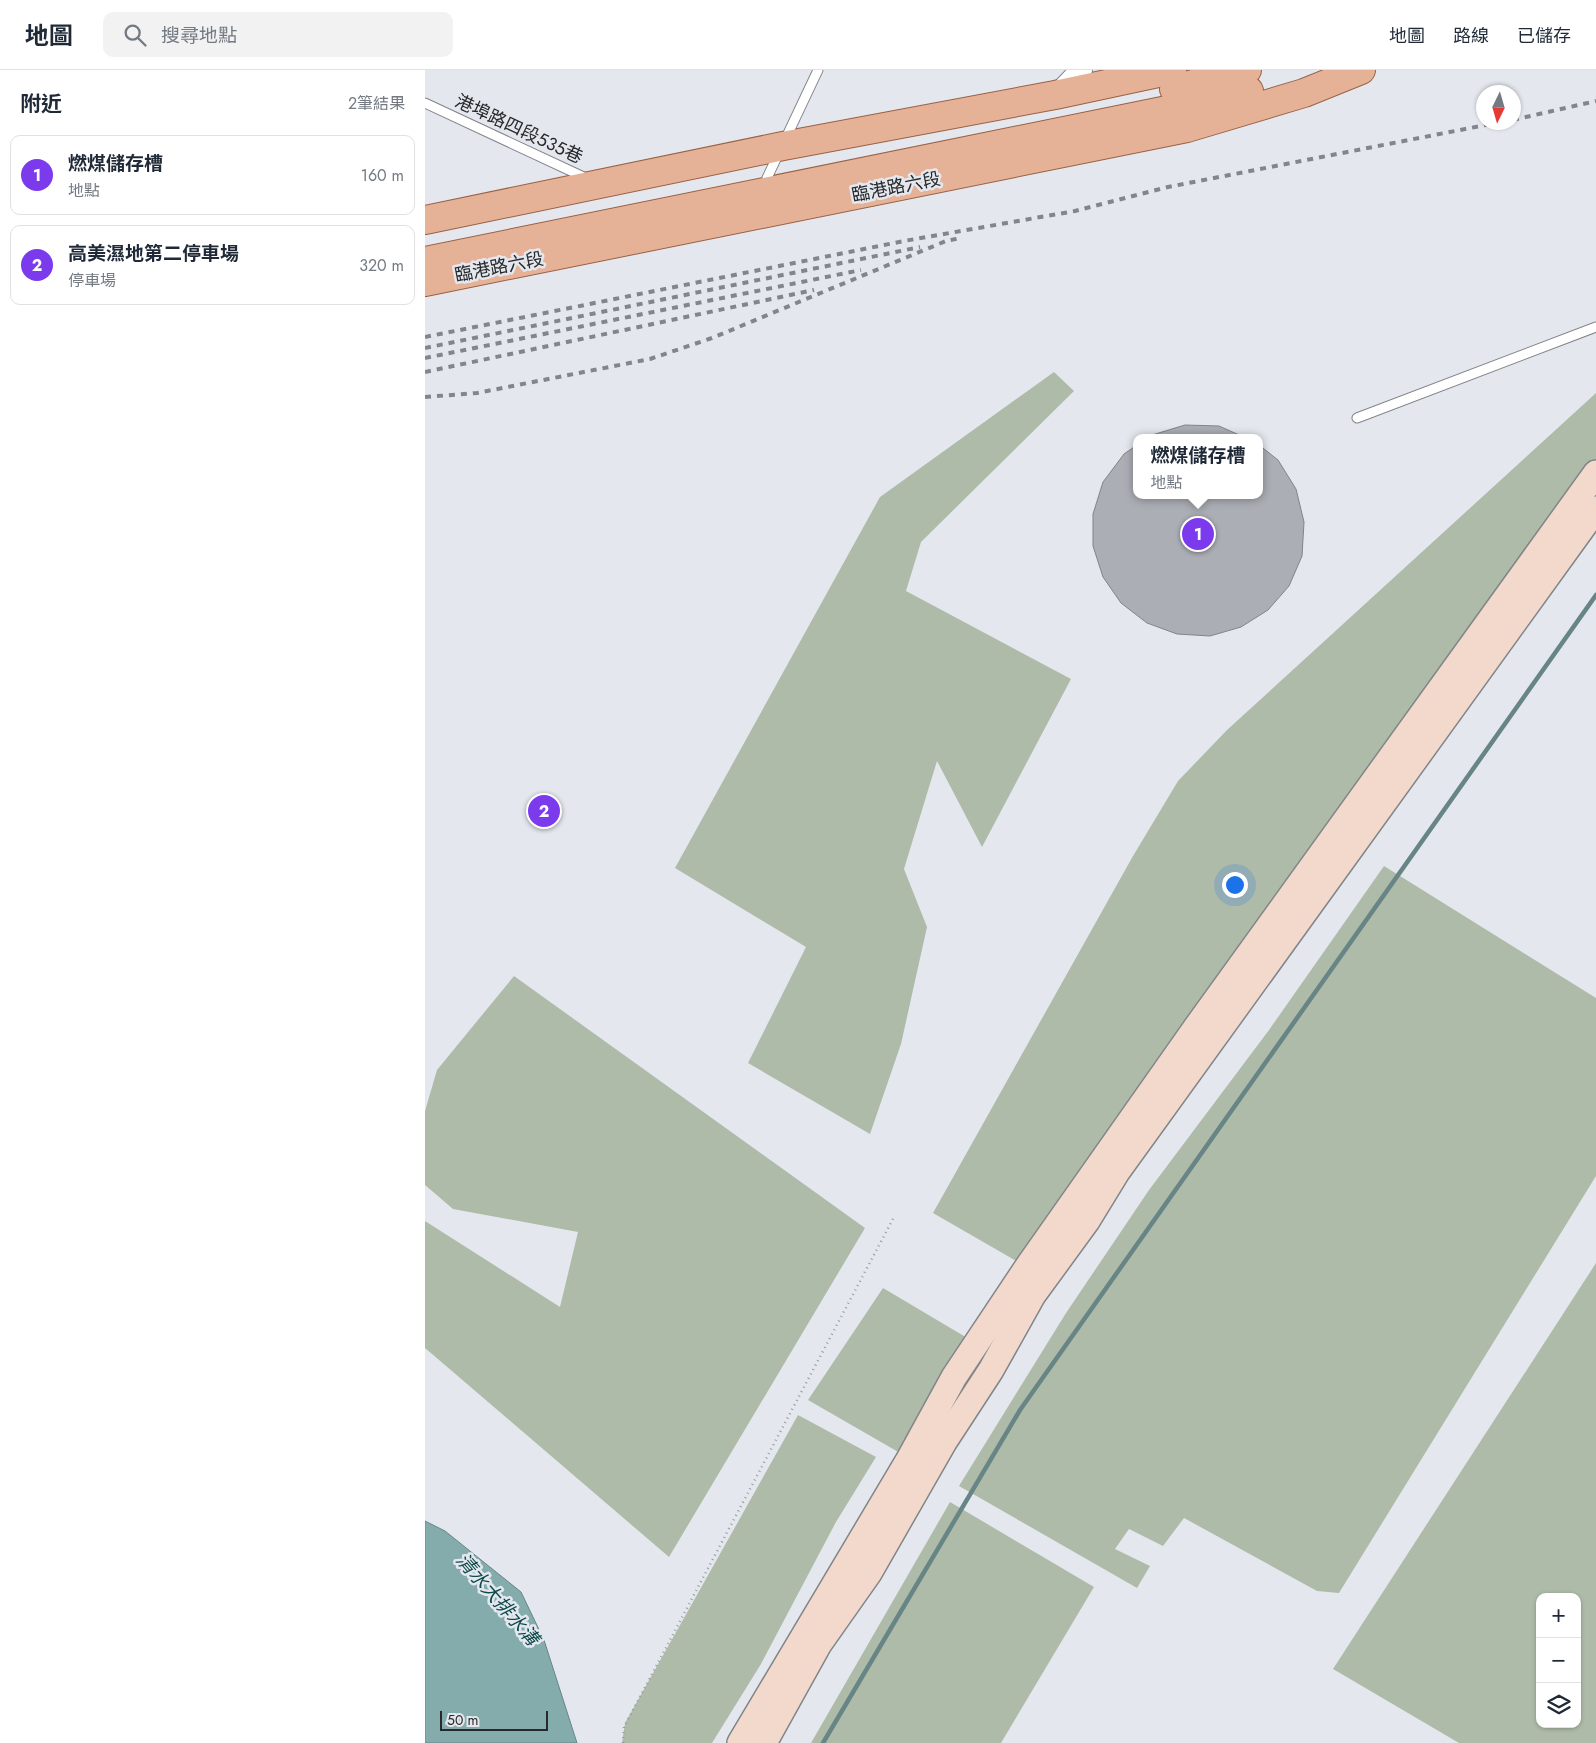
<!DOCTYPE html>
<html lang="zh-TW">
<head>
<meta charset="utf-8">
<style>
	:root { --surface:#fff; --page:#f2f2f3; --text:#1f2937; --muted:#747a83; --line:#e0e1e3; --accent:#7c3aed }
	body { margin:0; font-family:Jost,"Noto Sans TC",sans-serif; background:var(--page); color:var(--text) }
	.controls { position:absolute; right:15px; bottom:15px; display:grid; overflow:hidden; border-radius:10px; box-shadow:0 1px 4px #0004 }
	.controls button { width:45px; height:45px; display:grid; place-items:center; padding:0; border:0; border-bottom:1px solid var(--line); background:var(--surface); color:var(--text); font:25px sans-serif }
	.compass { position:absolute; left:1051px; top:15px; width:45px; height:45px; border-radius:50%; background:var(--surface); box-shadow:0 1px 4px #0004; rotate:185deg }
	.scale { position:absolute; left:15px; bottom:12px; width:108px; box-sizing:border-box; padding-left:5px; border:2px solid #27292b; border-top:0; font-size:14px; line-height:18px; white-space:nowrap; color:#27292b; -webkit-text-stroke:4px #e4e8ee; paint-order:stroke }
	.you { position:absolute; left:809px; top:814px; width:18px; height:18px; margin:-12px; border:4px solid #fff; border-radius:50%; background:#1a73e8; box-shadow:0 0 0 8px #1a73e833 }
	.badge { display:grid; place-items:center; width:32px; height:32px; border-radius:50%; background:var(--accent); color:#fff; font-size:16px; font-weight:700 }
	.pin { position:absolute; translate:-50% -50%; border:2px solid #fff; box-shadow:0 1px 5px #0006 }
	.popup { position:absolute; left:708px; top:364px; width:130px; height:65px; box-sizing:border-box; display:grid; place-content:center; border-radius:10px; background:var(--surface); filter:drop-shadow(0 1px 4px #0005); font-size:16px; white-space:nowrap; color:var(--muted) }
	.popup b { font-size:19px; color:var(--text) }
	.popup::after { content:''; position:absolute; left:50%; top:100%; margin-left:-10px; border:10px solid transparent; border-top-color:var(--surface) }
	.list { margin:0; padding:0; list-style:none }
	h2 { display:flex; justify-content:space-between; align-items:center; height:65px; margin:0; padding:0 20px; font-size:21px }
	h2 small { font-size:16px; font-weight:400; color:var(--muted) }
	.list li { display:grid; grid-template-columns:32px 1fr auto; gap:15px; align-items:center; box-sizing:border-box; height:80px; margin:0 10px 10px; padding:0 10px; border:1px solid var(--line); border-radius:10px }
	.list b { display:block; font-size:19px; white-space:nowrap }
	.list p { margin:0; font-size:16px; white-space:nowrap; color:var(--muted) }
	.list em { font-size:16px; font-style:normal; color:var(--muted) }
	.icon { flex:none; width:28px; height:28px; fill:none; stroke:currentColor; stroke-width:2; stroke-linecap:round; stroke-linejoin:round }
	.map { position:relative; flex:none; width:1171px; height:1673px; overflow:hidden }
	header { display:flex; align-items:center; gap:30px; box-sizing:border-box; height:70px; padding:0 25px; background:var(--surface); border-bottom:1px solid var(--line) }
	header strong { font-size:24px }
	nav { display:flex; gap:28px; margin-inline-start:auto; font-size:18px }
	.search { width:350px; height:45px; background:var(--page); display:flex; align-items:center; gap:12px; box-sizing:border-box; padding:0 18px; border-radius:10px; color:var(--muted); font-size:19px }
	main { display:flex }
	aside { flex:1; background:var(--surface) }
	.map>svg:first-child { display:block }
	.green { fill:#afbba9; fill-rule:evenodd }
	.water { fill:#84acad; stroke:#688586 }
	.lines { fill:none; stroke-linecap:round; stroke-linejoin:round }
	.stream { stroke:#688586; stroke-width:4.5 }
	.building { fill:#abafb5; stroke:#81858b }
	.lane-casing { stroke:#81858a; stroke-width:11 }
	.street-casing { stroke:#81858a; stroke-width:20 }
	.secondary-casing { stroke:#81858a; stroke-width:28 }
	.primary-casing { stroke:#986144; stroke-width:30 }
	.path { stroke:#989b9f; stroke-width:2.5; stroke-dasharray:1 4; stroke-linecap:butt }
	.lane { stroke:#fff; stroke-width:9 }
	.street { stroke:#fff; stroke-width:18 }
	.secondary { stroke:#f2d9cb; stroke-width:25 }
	.primary { stroke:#e6b297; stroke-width:28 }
	.rail { stroke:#828589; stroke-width:4; stroke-dasharray:6 6; stroke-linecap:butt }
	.labels { text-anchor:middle; stroke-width:5; stroke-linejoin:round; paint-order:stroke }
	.street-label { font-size:18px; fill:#27292b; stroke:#e4e8ee }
	.water-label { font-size:19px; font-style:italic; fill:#0f4b4d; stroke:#e4e8ee }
</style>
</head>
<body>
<header>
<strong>地圖</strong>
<div class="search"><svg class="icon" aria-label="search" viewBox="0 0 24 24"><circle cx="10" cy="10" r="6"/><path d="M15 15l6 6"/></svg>搜尋地點</div>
<nav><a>地圖</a><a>路線</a><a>已儲存</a></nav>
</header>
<main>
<aside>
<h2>附近<small>2筆結果</small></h2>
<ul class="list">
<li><span class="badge">1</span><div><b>燃煤儲存槽</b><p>地點</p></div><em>160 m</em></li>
<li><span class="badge">2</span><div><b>高美濕地第二停車場</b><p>停車場</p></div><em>320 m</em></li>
</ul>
</aside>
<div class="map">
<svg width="1171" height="1673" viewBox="0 0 1171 1673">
	<rect width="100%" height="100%" fill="#e4e8ee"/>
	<g class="green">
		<polygon points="629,302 649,321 496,472 481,521 646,609 557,777 512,691 479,799 502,857 476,974 445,1064 323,993 381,877 250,798 455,427"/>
		<polygon points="1171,323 1171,390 909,750 593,1192 508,1143 708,786 753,711 802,660"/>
		<polygon points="959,796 1171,928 1171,1106 914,1523 892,1521 759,1448 738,1476 704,1459 690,1479 725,1496 712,1518 534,1416 641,1243 724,1120 844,960"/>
		<polygon points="89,906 440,1158 244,1487 0,1278 0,1151 135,1237 153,1162 28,1139 0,1115 0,1041 12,1000"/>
		<path d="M1171 1193V1673H1034L908 1599ZM1115 1527H1152V1654H1115Z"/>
		<polygon points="458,1218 544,1269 475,1383 383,1330"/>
		<polygon points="373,1345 451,1387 411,1452 336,1594 287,1673 197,1673 200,1653"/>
		<polygon points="525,1432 669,1517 576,1673 386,1673"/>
	</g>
	<polygon class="water" points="0,1451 20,1461 96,1522 119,1570 152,1673 0,1673"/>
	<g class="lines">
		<polyline class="stream" points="398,1673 595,1340 1171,525"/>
	</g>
	<g class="building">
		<polygon points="760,355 794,356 821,368 728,368 727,365"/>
		<polygon points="712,375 712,425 834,425 834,375 853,390 871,419 879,452 877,486 864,516 843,540 816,557 785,566 752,564 722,553 696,533 678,507 668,476 668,444 678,412 699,384"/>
	</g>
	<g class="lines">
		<g class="lane-casing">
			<g id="lane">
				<polyline points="0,33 163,109"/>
				<polyline points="343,117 342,108 393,0"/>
				<polyline points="932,348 1171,257"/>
			</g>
		</g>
		<g class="street-casing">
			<polyline id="street" points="631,24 650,4 658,0"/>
		</g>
		<g class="secondary-casing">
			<g id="secondary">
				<polyline points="315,1673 483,1391 529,1307 603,1196 772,956 1171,403"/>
				<polyline points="339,1673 394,1574 444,1503 519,1372 566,1300 608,1225 662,1151 692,1102 1171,439"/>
			</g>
		</g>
		<g class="primary-casing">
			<g id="primary">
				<polyline points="749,19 822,0"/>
				<polyline points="0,150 358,76 630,25 747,0"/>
				<polyline points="0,191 806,27 824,21"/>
				<polyline points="0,212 762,58 879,23 936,0"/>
			</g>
		</g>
		<polyline class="path" points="198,1673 199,1657 469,1147"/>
		<use href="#lane" class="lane"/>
		<use href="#street" class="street"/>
		<use href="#secondary" class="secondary"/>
		<use href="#primary" class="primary"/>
		<g class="rail">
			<polyline points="1088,50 1171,31"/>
			<polyline points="0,267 479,171 650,141 743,117 1076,52"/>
			<polyline points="0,278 495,177"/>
			<polyline points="0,288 436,200"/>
			<polyline points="0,302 389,220"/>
			<polyline points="0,327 52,323 225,289 287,268 521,171 536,168"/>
		</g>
	</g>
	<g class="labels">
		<g class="street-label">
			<text transform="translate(94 59) rotate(25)" y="6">港埠路四段535巷</text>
			<text transform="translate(471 117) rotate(-11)" y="6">臨港路六段</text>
			<text transform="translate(74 197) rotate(-11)" y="6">臨港路六段</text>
		</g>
		<g class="water-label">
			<text transform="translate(73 1529) rotate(49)" y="7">清水大排水溝</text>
		</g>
	</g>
</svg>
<div class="controls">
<button>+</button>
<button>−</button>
<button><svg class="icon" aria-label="layers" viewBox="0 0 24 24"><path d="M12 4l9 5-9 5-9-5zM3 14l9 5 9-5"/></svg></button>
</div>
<svg class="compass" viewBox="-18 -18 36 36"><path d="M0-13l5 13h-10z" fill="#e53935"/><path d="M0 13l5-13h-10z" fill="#747a83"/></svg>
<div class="scale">50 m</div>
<div class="you"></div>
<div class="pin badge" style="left:773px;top:464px">1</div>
<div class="popup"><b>燃煤儲存槽</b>地點</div>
<div class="pin badge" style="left:119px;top:741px">2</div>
</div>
</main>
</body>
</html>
